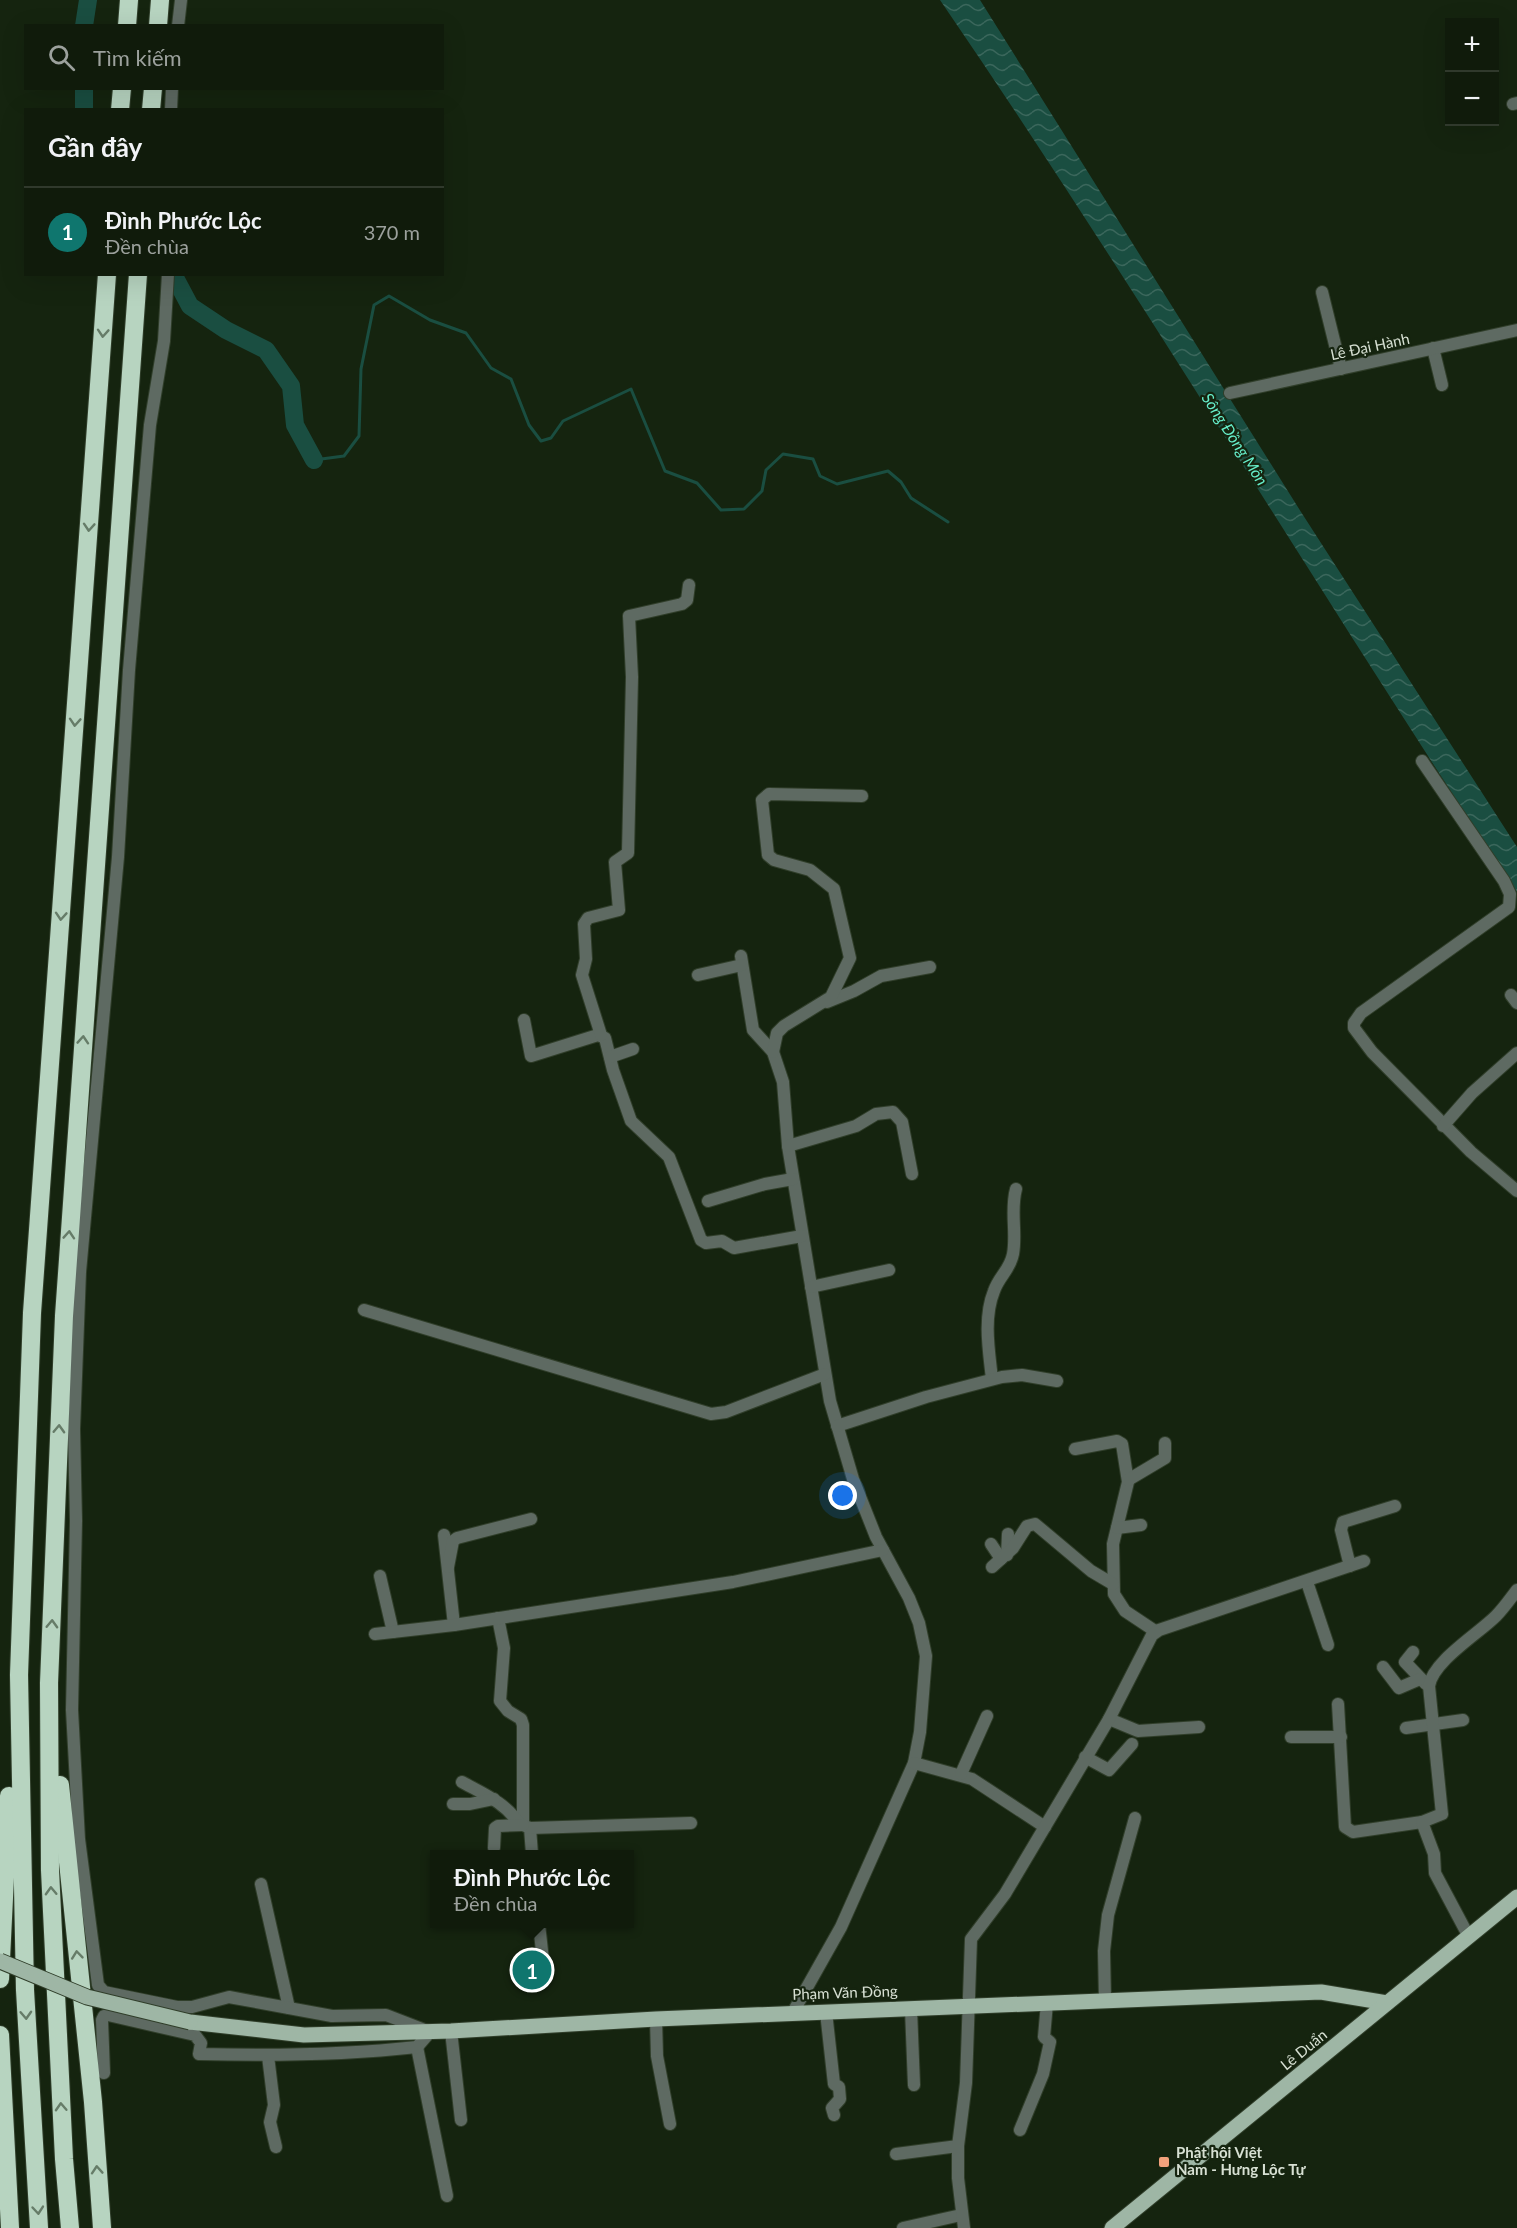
<!DOCTYPE html>
<html lang="vi">
<head>
<meta charset="utf-8">
<style>
	:root { --surface:#101b0b; --page:#192414; --text:#f1f3f6; --muted:#9ca19d; --line:#30392c; --accent:#0f766e }
	body { margin:0; font-family:Lato,sans-serif; background:var(--page); color:var(--text) }
	.controls { position:absolute; right:18px; top:18px; display:grid; overflow:hidden; border-radius:0px; box-shadow:0 6px 24px #0002 }
	.controls button { width:54px; height:54px; display:grid; place-items:center; padding:0; border:0; border-bottom:2px solid var(--line); background:var(--surface); color:var(--text); font:30px sans-serif }
	.you { position:absolute; left:843px; top:1496px; width:21px; height:21px; margin:-15px; border:4px solid #fff; border-radius:50%; background:#1a73e8; box-shadow:0 0 0 9px #1a73e833 }
	.badge { display:grid; place-items:center; width:39px; height:39px; border-radius:50%; background:var(--accent); color:#fff; font-size:20px; font-weight:700 }
	.pin { position:absolute; translate:-50% -50%; border:3px solid #fff; box-shadow:0 2px 6px #0006 }
	.popup { position:absolute; left:430px; top:1850px; width:204px; height:78px; box-sizing:border-box; display:grid; place-content:center; border-radius:0px; background:var(--surface); filter:drop-shadow(0 2px 4px #0005); font-size:20px; white-space:nowrap; color:var(--muted) }
	.popup b { font-size:22px; color:var(--text) }
	.popup::after { content:''; position:absolute; left:50%; top:100%; margin-left:-12px; border:12px solid transparent; border-top-color:var(--surface) }
	.list { margin:0; padding:0; list-style:none }
	h2 { display:flex; justify-content:space-between; align-items:center; height:78px; margin:0; padding:0 24px; font-size:26px }
	h2 small { font-size:20px; font-weight:400; color:var(--muted) }
	.list li { display:grid; grid-template-columns:39px 1fr auto; gap:18px; align-items:center; box-sizing:border-box; height:90px; padding:0 24px; border-top:2px solid var(--line) }
	.list b { display:block; font-size:22px; white-space:nowrap }
	.list p { margin:0; font-size:20px; white-space:nowrap; color:var(--muted) }
	.list em { font-size:20px; font-style:normal; color:var(--muted) }
	.icon { flex:none; width:33px; height:33px; fill:none; stroke:currentColor; stroke-width:2; stroke-linecap:round; stroke-linejoin:round }
	.map { position:relative; flex:none; width:1517px; height:2228px; overflow:hidden }
	.search { position:absolute; background:var(--surface); box-shadow:0 6px 24px #0002; left:24px; top:24px; width:420px; height:66px; display:flex; align-items:center; gap:15px; box-sizing:border-box; padding:0 21px; border-radius:0px; color:var(--muted); font-size:22px }
	.panel { position:absolute; background:var(--surface); box-shadow:0 6px 24px #0002; left:24px; top:108px; width:420px; height:168px; border-radius:0px }
	.map>svg:first-child { display:block }
	.water { fill:url(#water-waves) }
	.lines { fill:none; stroke-linecap:round; stroke-linejoin:round }
	.stream { stroke:#1a4e41; stroke-width:3 }
	.river { stroke:#1a4e41; stroke-width:18 }
	.minor-casing { stroke:#303e2a; stroke-width:14 }
	.major-casing { stroke:#303e2a; stroke-width:17 }
	.highway-casing { stroke:#303e2a; stroke-width:20 }
	.minor { stroke:#5e6a62; stroke-width:12 }
	.major { stroke:#9eb6a5; stroke-width:15 }
	.highway { stroke:#b7d4c0; stroke-width:18 }
	.major-bridge-casing { stroke:#303e2a; stroke-width:17; stroke-linecap:butt }
	.major-bridge { stroke:#9eb6a5; stroke-width:15 }
	.oneway { stroke:#667c68 }
	.poi-dot { fill:#f1a17b; stroke:#15240f; stroke-width:2 }
	.labels { text-anchor:middle; stroke-width:4.5; stroke-linejoin:round; paint-order:stroke }
	.street-label { font-size:15px; fill:#d7e0d3; stroke:#15240f }
	.poi-label { font-size:15px; font-weight:bold; fill:#d7e0d3; stroke:#15240f; text-anchor:start }
	.water-label { font-size:16px; font-style:italic; fill:#66eeca; stroke:#15240f }
</style>
</head>
<body>
<div class="map">
<svg width="1517" height="2228" viewBox="0 0 1517 2228">
	<defs>
		<pattern id="water-waves" width="16" height="10" patternUnits="userSpaceOnUse" patternTransform="scale(1.5)"><rect width="16" height="10" fill="#1a4e41"/><path d="M0 5q4-4 8 0t8 0" fill="none" stroke="#3b675c"/></pattern>
	</defs>
	<rect width="100%" height="100%" fill="#15240f"/>
	<path class="water" d="M940 0H980L1301 512 1517 847V892C1321 597 1140 292 940 0Z"/>
	<g class="lines">
		<polyline class="stream" points="314,460 344,456 359,436 361,369 374,305 389,296 430,320 466,333 491,368 511,379 529,425 541,441 551,438 563,421 631,389 665,471 697,483 721,510 744,509 762,491 766,470 783,454 813,459 820,476 837,484 888,471 901,482 911,498 948,522"/>
		<g class="river">
			<polyline points="84,26 88,0"/>
			<polyline points="84,110 84,88"/>
			<polyline points="173,274 190,306 226,330 266,350 291,386 295,425 314,460"/>
		</g>
		<g class="minor-casing">
			<g id="minor">
				<polyline points="178,26 181,0"/>
				<polyline points="1513,104 1517,103"/>
				<polyline points="171,110 172,88"/>
				<polyline points="1322,292 1341,369"/>
				<polyline points="1433,348 1442,385"/>
				<polyline points="1230,393 1517,330"/>
				<polyline points="1422,761 1504,881 1510,894 1509,907 1361,1013 1354,1023 1354,1028 1372,1052 1471,1152 1517,1191"/>
				<polyline points="741,956 753,1030 773,1052 783,1082 788,1146 830,1401 853,1479 876,1537 909,1598 919,1623 926,1656 920,1732 914,1763 841,1927 792,2014"/>
				<polyline points="698,975 742,965"/>
				<polyline points="1511,995 1517,1003"/>
				<polyline points="827,1002 854,991 881,976 930,967"/>
				<polyline points="524,1020 531,1056 598,1035 605,1038 613,1070 631,1121 669,1157 701,1240 706,1243 722,1241 734,1248 802,1236"/>
				<polyline points="601,1035 582,975 586,959 584,924 588,918 619,910 615,862 628,853 632,677 629,616 682,604 687,600 689,585"/>
				<polyline points="773,1052 777,1033 784,1026 831,997 850,958 834,889 810,870 774,860 768,855 762,800 769,794 862,796"/>
				<polyline points="610,1057 633,1049"/>
				<polyline points="1443,1126 1472,1093 1517,1053"/>
				<polyline points="788,1146 856,1126 876,1114 893,1112 902,1122 912,1174"/>
				<polyline points="708,1201 765,1184 793,1179"/>
				<polyline points="811,1287 889,1270"/>
				<polyline points="364,1310 711,1414 726,1412 825,1374"/>
				<path d="M992 1379C989 1351 983 1318 994 1291 999 1276 1010 1270 1013 1254 1017 1232 1010 1211 1016 1189"/>
				<polyline points="837,1426 926,1397 1002,1377 1022,1375 1057,1381"/>
				<polyline points="1075,1449 1117,1441 1122,1444 1128,1482 1113,1544 1114,1594 1125,1611 1155,1631"/>
				<polyline points="1128,1480 1165,1458 1165,1443"/>
				<polyline points="1117,1528 1141,1525"/>
				<polyline points="444,1535 454,1625"/>
				<polyline points="991,1544 1001,1559"/>
				<polyline points="1007,1555 1008,1534"/>
				<polyline points="1350,1566 1341,1530 1343,1522 1395,1506"/>
				<polyline points="448,1567 453,1541 457,1538 531,1519"/>
				<polyline points="992,1567 1013,1548 1027,1526 1035,1524 1091,1571 1113,1584"/>
				<polyline points="380,1576 393,1632"/>
				<polyline points="1307,1582 1328,1645"/>
				<polyline points="498,1618 504,1648 500,1701 508,1711 521,1719 523,1725 523,1825 530,1828 532,1854"/>
				<polyline points="375,1634 454,1625 733,1582 883,1550"/>
				<polyline points="1413,1652 1405,1662 1426,1684"/>
				<polyline points="1383,1667 1399,1688 1420,1679"/>
				<polyline points="1338,1704 1345,1827 1353,1832 1422,1822"/>
				<polyline points="1109,1719 1138,1731 1199,1727"/>
				<polyline points="1406,1728 1463,1720"/>
				<polyline points="1291,1737 1341,1737"/>
				<polyline points="1085,1757 1109,1770 1132,1744"/>
				<polyline points="914,1763 972,1779 1045,1827"/>
				<polyline points="961,1774 987,1716"/>
				<path d="M462 1782C484 1794 506 1803 520 1825"/>
				<polyline points="453,1804 470,1804 494,1799"/>
				<polyline points="530,1828 691,1823"/>
				<polyline points="494,1848 495,1828 498,1826 523,1825"/>
				<polyline points="261,1884 289,2008"/>
				<polyline points="539,1924 545,1978"/>
				<path d="M1469 1937 1435 1873 1434 1854 1422 1822 1442 1814 1429 1686C1433 1661 1478 1634 1496 1616 1504 1608 1510 1599 1517 1590"/>
				<polyline points="1105,2000 1104,1951 1108,1915 1135,1818"/>
				<polyline points="911,2009 914,2085"/>
				<polyline points="826,2012 834,2084 839,2087 840,2099 832,2108 834,2115"/>
				<polyline points="656,2019 657,2056 670,2124"/>
				<polyline points="451,2031 461,2120"/>
				<polyline points="417,2047 447,2196"/>
				<polyline points="268,2056 274,2105 270,2122 276,2147"/>
				<path d="M104 2073 102 2020 104 2016 108 2015 195 2035 201 2043 199 2054C273 2056 344 2055 417 2047L430 2032 386 2015 332 2016 229 1997 192 2007H177L104 1992 98 1985 79 1839 72 1710 76 1521 74 1429 80 1272 118 857 129 670 150 425 164 341 168 274"/>
				<polyline points="1020,2130 1043,2074 1050,2042 1044,2037 1047,2003"/>
				<polyline points="896,2154 958,2146"/>
				<polyline points="903,2228 961,2215"/>
				<polyline points="964,2228 958,2178 958,2146 966,2083 971,1939 1005,1894 1109,1719 1152,1635 1159,1630 1364,1561"/>
			</g>
		</g>
		<g class="major-casing">
			<g id="major">
				<polyline points="190,2022 304,2035 451,2031 656,2019 1321,1992 1387,2003"/>
				<polyline points="1112,2228 1517,1897"/>
			</g>
		</g>
		<g class="highway-casing">
			<g id="highway">
				<polyline points="127,26 129,0"/>
				<polyline points="158,26 160,0"/>
				<polyline points="120,110 122,88"/>
				<polyline points="151,110 153,88"/>
				<polyline points="60,1785 93,2102 102,2228"/>
				<polyline points="0,1979 9,1796"/>
				<polyline points="0,2035 10,2228"/>
				<polyline points="39,2228 25,1990 19,1675 32,1313 107,274"/>
				<polyline points="70,2228 64,2159 50,1870 49,1683 64,1316 138,274"/>
			</g>
		</g>
		<use href="#minor" class="minor"/>
		<use href="#major" class="major"/>
		<use href="#highway" class="highway"/>
		<g class="major-bridge-casing">
			<polyline id="major-bridge" points="0,1961 87,1997 190,2022"/>
		</g>
		<use href="#major-bridge" class="major-bridge"/>
	</g>
	<defs><path id="oneway-chevron" d="M-2-3.5L2.5 0L-2 3.5" fill="none" stroke-width="1.6" stroke-linecap="round" stroke-linejoin="round" transform="scale(1.5)"/></defs>
	<g class="oneway">
		<use href="#oneway-chevron" transform="translate(103 333) rotate(94)"/>
		<use href="#oneway-chevron" transform="translate(89 527) rotate(94)"/>
		<use href="#oneway-chevron" transform="translate(75 722) rotate(94)"/>
		<use href="#oneway-chevron" transform="translate(61 916) rotate(94)"/>
		<use href="#oneway-chevron" transform="translate(83 1040) rotate(-86)"/>
		<use href="#oneway-chevron" transform="translate(69 1235) rotate(-86)"/>
		<use href="#oneway-chevron" transform="translate(59 1429) rotate(-88)"/>
		<use href="#oneway-chevron" transform="translate(52 1624) rotate(-88)"/>
		<use href="#oneway-chevron" transform="translate(51 1891) rotate(-92)"/>
		<use href="#oneway-chevron" transform="translate(77 1955) rotate(-96)"/>
		<use href="#oneway-chevron" transform="translate(26 2015) rotate(87)"/>
		<use href="#oneway-chevron" transform="translate(61 2107) rotate(-93)"/>
		<use href="#oneway-chevron" transform="translate(97 2170) rotate(-94)"/>
		<use href="#oneway-chevron" transform="translate(38 2210) rotate(85)"/>
	</g>
	<rect class="poi-dot" x="1158" y="2156" width="12" height="12" rx="3"/>
	<g class="labels">
		<g class="street-label">
			<text transform="translate(1370 347) rotate(-12)" y="5">Lê Đại Hành</text>
			<text transform="translate(845 1993) rotate(-2)" y="5">Phạm Văn Đồng</text>
			<text transform="translate(1304 2050) rotate(-39)" y="5">Lê Duẩn</text>
		</g>
		<g class="poi-label">
			<text x="1176" y="2158">Phật hội Việt<tspan x="1176" dy="17">Nam - Hưng Lộc Tự</tspan></text>
		</g>
		<g class="water-label">
			<text transform="translate(1235 439) rotate(57)" y="6">Sông Đồng Môn</text>
		</g>
	</g>
</svg>
<div class="controls">
<button>+</button>
<button>−</button>
</div>
<div class="you"></div>
<div class="pin badge" style="left:532px;top:1970px">1</div>
<div class="popup"><b>Đình Phước Lộc</b>Đền chùa</div>
<div class="search"><svg class="icon" aria-label="search" viewBox="0 0 24 24"><circle cx="10" cy="10" r="6"/><path d="M15 15l6 6"/></svg>Tìm kiếm</div>
<section class="panel">
<h2>Gần đây<small></small></h2>
<ul class="list">
<li><span class="badge">1</span><div><b>Đình Phước Lộc</b><p>Đền chùa</p></div><em>370 m</em></li>
</ul>
</section>
</div>
</body>
</html>
